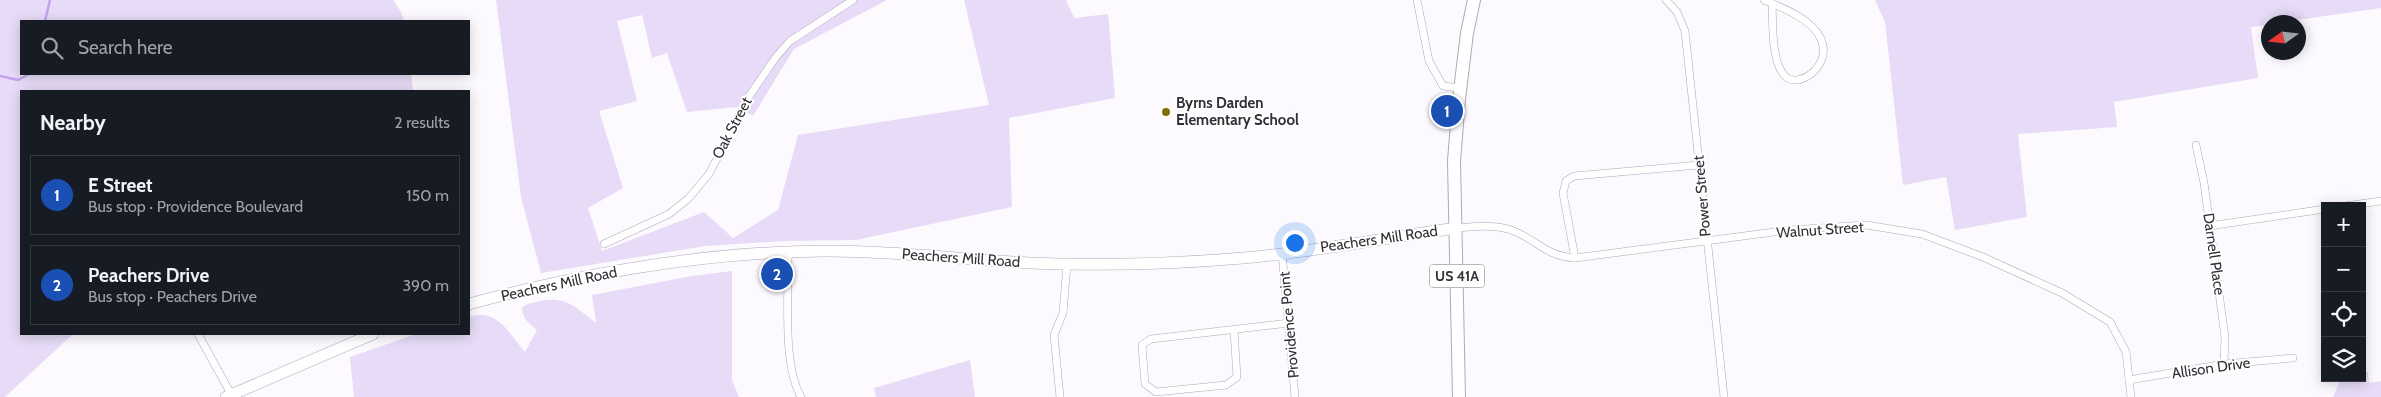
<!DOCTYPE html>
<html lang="en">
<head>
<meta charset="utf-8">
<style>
	:root { --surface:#171b24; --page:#20242c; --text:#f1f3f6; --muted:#9ea1a6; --line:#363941; --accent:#836d09 }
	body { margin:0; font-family:Cabin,sans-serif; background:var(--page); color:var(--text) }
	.controls { position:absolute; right:15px; bottom:15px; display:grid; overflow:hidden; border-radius:0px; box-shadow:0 2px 12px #0003 }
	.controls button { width:45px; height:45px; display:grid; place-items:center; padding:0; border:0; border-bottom:1px solid var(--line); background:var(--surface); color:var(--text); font:25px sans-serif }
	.compass { position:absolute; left:2261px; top:15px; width:45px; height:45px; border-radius:50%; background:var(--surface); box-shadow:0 2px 12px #0003; rotate:256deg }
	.you { position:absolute; left:1294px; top:242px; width:18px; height:18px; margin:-12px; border:4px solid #fff; border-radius:50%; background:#1a73e8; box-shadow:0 0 0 8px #1a73e833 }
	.badge { display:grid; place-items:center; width:32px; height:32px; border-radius:50%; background:var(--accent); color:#fff; font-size:16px; font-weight:700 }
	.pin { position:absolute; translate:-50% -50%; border:2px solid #fff; box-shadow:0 1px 5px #0006 }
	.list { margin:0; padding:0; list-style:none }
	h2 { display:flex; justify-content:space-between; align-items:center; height:65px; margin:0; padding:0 20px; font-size:21px }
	h2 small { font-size:16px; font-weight:400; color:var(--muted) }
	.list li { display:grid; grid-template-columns:32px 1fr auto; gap:15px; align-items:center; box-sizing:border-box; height:80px; margin:0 10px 10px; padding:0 10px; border:1px solid var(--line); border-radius:0px }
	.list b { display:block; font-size:19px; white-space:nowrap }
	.list p { margin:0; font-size:16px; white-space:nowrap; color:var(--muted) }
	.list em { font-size:16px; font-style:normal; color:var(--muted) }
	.icon { flex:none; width:28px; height:28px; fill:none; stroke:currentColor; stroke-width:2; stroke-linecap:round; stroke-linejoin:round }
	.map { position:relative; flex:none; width:2381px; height:397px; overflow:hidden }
	.search { position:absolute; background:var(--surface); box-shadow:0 2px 12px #0003; left:20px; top:20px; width:450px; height:55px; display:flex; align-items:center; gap:12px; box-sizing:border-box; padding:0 18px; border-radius:0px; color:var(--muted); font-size:19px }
	.panel { position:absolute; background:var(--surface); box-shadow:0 2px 12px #0003; left:20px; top:90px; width:450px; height:245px; border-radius:0px }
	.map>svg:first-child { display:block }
	.green { fill:#e7dbf7 }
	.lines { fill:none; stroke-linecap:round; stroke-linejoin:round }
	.stream { stroke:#c5a1f1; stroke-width:2.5 }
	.street-casing { stroke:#afa7bb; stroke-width:8 }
	.primary-casing { stroke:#afa7bb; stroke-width:12 }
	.highway-casing { stroke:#afa7bb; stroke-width:14 }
	.street { stroke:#fff; stroke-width:7 }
	.primary { stroke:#fff; stroke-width:11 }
	.highway { stroke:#fff; stroke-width:12 }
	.poi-dot { fill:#836d09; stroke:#fff; stroke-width:2 }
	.labels { text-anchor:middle; stroke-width:4; stroke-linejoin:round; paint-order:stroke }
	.shield { fill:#fff; stroke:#706e74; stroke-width:1 }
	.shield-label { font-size:14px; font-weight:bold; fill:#333038 }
	.poi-label { font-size:15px; font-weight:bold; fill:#333038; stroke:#fff; text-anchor:start }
	.street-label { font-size:15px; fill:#333038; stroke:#fff }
</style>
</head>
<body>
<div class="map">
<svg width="2381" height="397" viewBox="0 0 2381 397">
	<rect width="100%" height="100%" fill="#fcfaff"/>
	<g class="green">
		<polygon points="0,0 393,0 401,12 404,21 21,21 21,74 411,74 413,91 21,91 21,334 73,334 5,397 0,397"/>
		<polygon points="496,0 887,0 794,49 753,116 737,107 687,112 667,53 652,58 642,15 617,21 637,101 599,111 623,188 588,208 602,251 704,212 733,238 778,210 798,135 989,105 964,0 1066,0 1074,18 1108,14 1115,98 1009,118 1012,207 856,240 784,241 705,246 541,273 521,197"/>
		<polygon points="1875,0 2381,0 2381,8 2282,22 2268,22 2268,25 2251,27 2258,78 2114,102 2117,127 2018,134 2027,217 1955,230 1946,177 1903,185 1885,22"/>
		<path d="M732 271V380L739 397H354L350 357 416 334H469V317C498 308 508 333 525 352L537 330C529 323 522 319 522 308 527 303 533 303 540 301 567 296 575 307 596 323L592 295 692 276Z"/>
		<polygon points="970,360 975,397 876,397 874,388"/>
		<polygon points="2362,372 2368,372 2369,383 2381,381 2381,397 2333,397 2341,378 2362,378"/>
	</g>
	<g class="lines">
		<g class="stream">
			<polyline points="45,21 50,0"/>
			<polyline points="0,76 18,80 29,74"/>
		</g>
		<g class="street-casing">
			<g id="street">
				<polyline points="1417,0 1429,61 1443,86 1460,88"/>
				<polyline points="1666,0 1677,12 1685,31 1724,397"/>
				<path d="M1764 0C1783 8 1812 19 1821 39 1833 66 1797 91 1784 75 1771 60 1773 22 1772 3"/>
				<polyline points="2196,145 2204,183 2225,337 2224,364"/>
				<polyline points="2345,206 2381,201"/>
				<polyline points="2209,226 2325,209"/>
				<path d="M1456 228C1473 227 1495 224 1511 230 1537 239 1544 256 1575 258L1790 230 1866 225 1922 234 1983 257 2062 293 2110 322 2126 352 2131 397"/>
				<polyline points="604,244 669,214 688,199 709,174 750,95 776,57 790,41 853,0"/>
				<path d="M788 253C789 293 782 364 801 397"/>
				<polyline points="1282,253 1295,397"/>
				<polyline points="1575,258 1563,193 1566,181 1574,176 1699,165"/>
				<polyline points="1234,330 1237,377 1226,385 1156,392 1145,384 1142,345 1151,339 1289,323"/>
				<polyline points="198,334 231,394"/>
				<polyline points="2129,380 2224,364 2293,358"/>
				<polyline points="1060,397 1054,335 1063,313 1067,265"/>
			</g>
		</g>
		<g class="primary-casing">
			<g id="primary">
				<path d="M469 304C584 273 704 252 824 251 906 250 987 264 1068 264 1127 265 1185 263 1243 258 1314 252 1385 238 1456 228"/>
				<polyline points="226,397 373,334"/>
			</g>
		</g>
		<g class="highway-casing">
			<polyline id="highway" points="1459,397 1454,161 1459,99 1467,33 1474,0"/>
		</g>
		<use href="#street" class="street"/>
		<use href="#primary" class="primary"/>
		<use href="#highway" class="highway"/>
	</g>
	<circle class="poi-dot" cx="1166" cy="112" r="5"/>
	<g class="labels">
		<rect class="shield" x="1429.5" y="264.5" width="55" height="23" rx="4"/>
		<g class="shield-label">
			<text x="1457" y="281">US 41A</text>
		</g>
		<g class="poi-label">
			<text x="1176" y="108">Byrns Darden<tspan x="1176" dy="17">Elementary School</tspan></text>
		</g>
		<g class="street-label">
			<text transform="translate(732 128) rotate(-62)" y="5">Oak Street</text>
			<text transform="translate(1702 196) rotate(-95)" y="5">Power Street</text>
			<text transform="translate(1820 230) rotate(-4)" y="5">Walnut Street</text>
			<text transform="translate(1379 239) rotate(-8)" y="5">Peachers Mill Road</text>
			<text transform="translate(2214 254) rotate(82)" y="5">Darnell Place</text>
			<text transform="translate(961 258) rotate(4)" y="5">Peachers Mill Road</text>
			<text transform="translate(559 284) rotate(-12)" y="5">Peachers Mill Road</text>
			<text transform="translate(1289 325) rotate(-95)" y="5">Providence Point</text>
			<text transform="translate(2211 368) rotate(-8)" y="5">Allison Drive</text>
		</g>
	</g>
</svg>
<div class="controls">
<button>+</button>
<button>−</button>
<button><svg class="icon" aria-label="locate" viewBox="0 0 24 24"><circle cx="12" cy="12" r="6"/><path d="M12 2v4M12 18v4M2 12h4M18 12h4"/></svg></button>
<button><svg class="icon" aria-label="layers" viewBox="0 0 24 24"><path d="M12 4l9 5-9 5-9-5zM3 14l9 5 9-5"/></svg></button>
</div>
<svg class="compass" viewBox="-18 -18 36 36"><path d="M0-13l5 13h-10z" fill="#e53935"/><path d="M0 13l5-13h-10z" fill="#9ea1a6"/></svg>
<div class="you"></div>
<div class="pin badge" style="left:1447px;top:111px;background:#1a4fb4">1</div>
<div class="pin badge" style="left:777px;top:274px;background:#1a4fb4">2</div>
<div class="search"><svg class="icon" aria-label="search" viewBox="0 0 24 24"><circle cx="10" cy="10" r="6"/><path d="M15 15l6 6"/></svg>Search here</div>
<section class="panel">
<h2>Nearby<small>2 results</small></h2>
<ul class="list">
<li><span class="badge" style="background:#1a4fb4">1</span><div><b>E Street</b><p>Bus stop · Providence Boulevard</p></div><em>150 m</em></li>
<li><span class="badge" style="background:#1a4fb4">2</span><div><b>Peachers Drive</b><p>Bus stop · Peachers Drive</p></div><em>390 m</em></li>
</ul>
</section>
</div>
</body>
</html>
